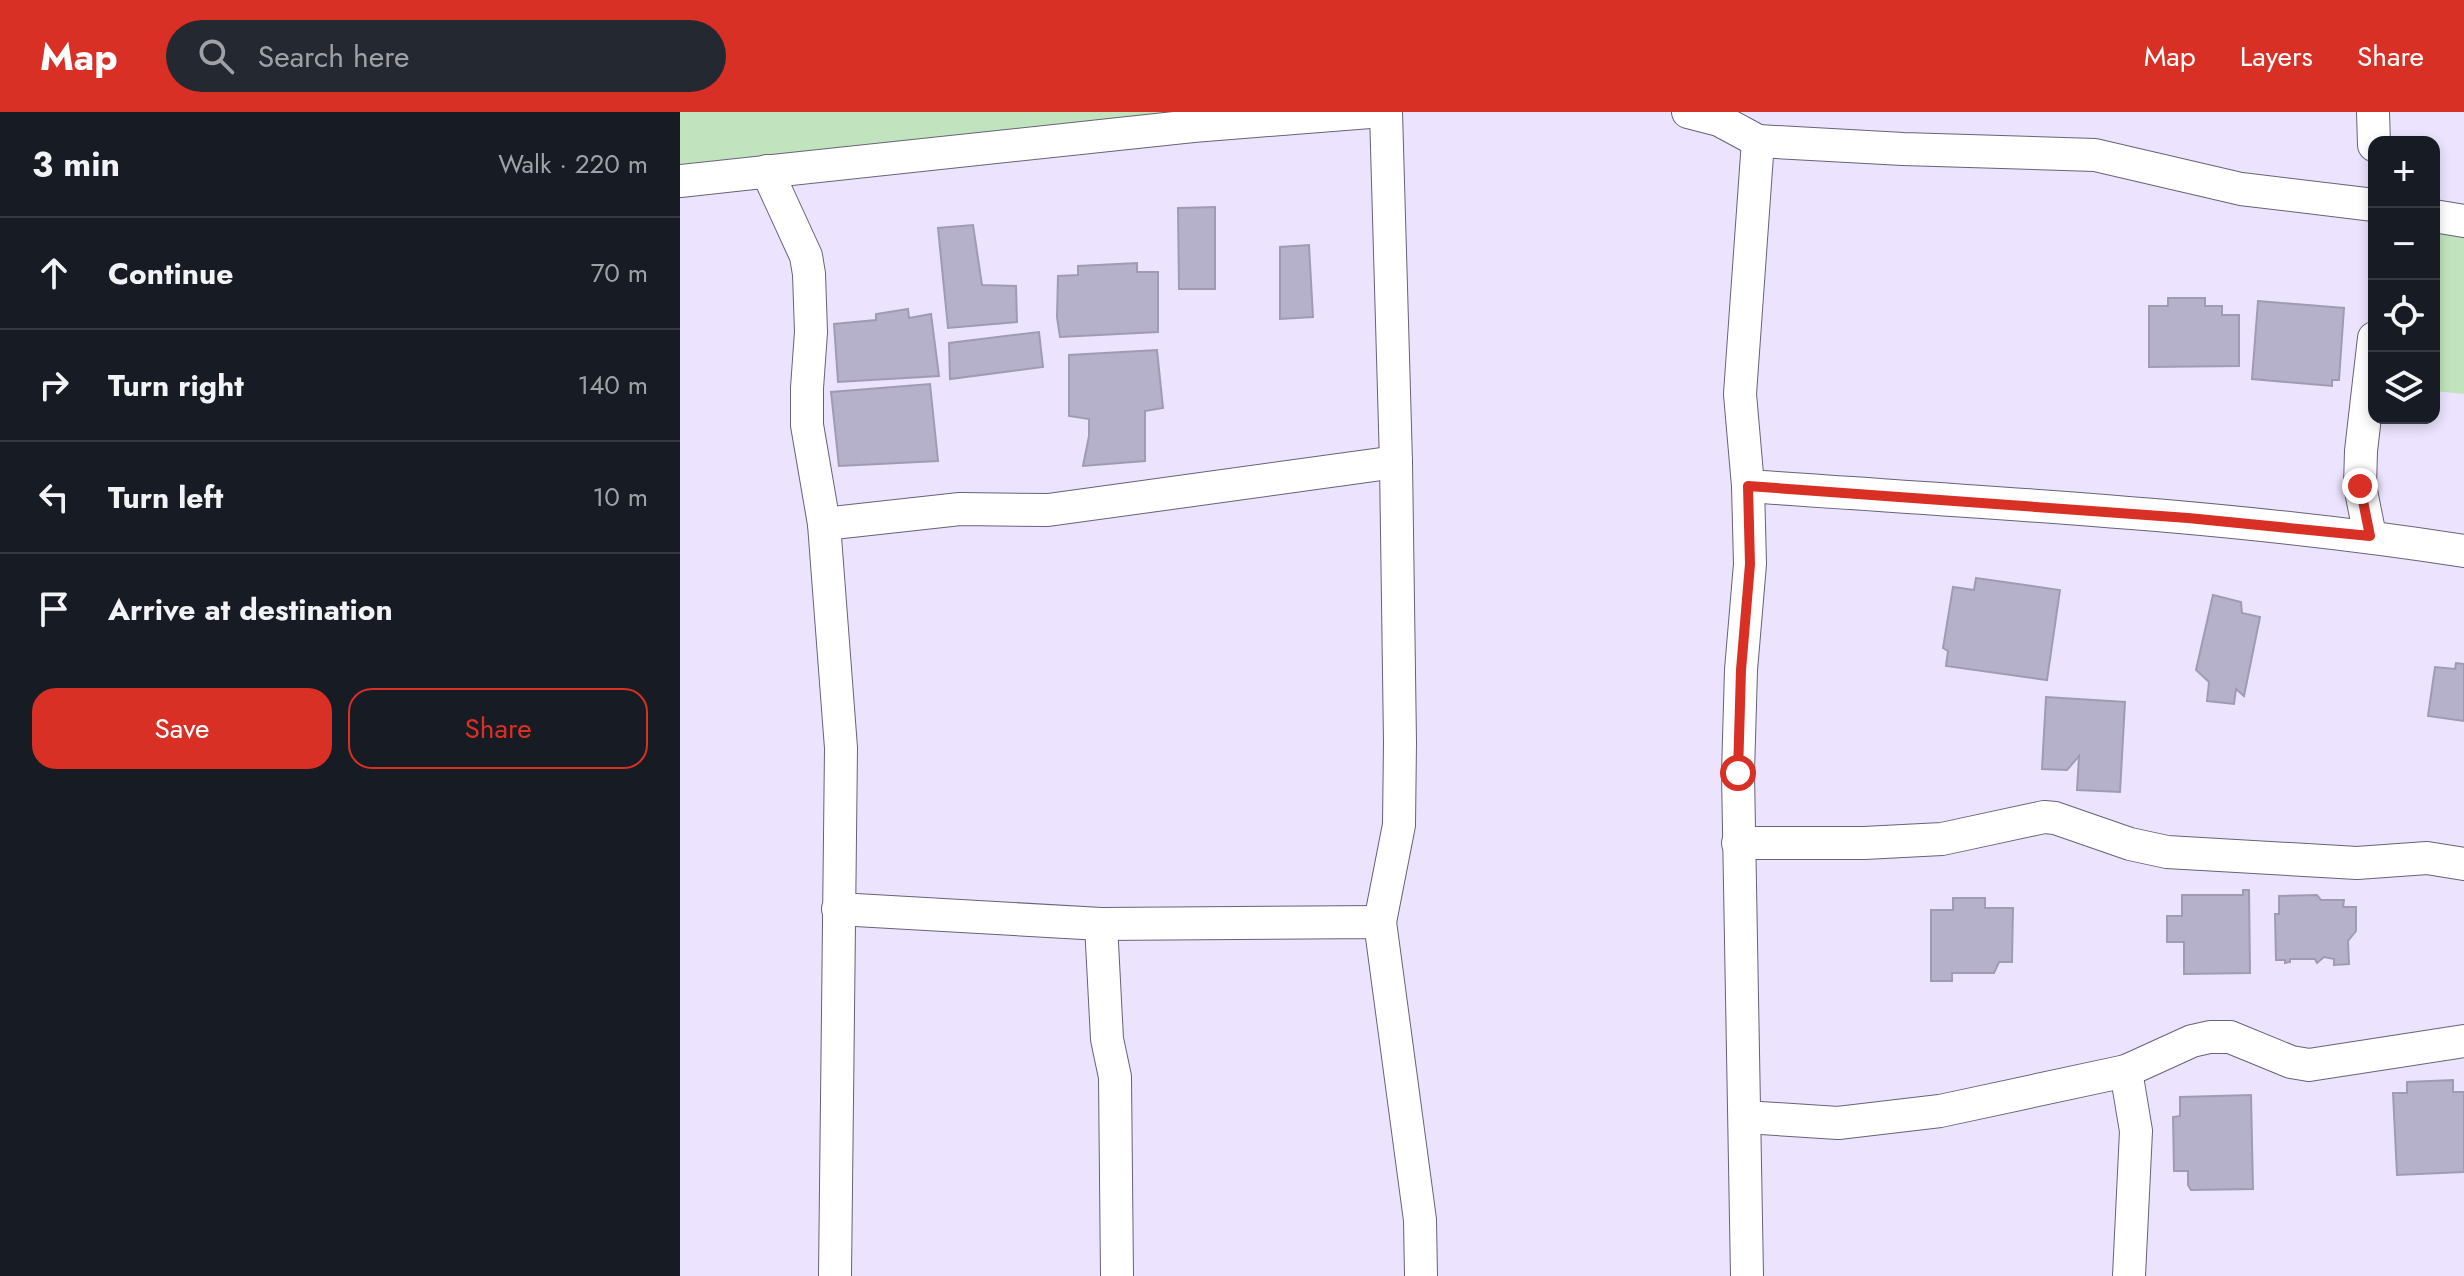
<!DOCTYPE html>
<html lang="en">
<head>
<meta charset="utf-8">
<style>
	:root { --surface:#171b24; --page:#242831; --text:#f1f3f6; --muted:#9ea1a6; --line:#363941; --accent:#d93025 }
	body { margin:0; font-family:Jost,sans-serif; background:var(--page); color:var(--text) }
	.controls { position:absolute; right:24px; top:24px; display:grid; overflow:hidden; border-radius:16px; box-shadow:0 4px 12px #0003 }
	.controls button { width:72px; height:72px; display:grid; place-items:center; padding:0; border:0; border-bottom:2px solid var(--line); background:var(--surface); color:var(--text); font:40px sans-serif }
	.stop { position:absolute; width:24px; height:24px; margin:-18px; border:6px solid #d93025; border-radius:50%; background:#fff }
	.stop.end { background:#d93025; border-color:#fff; box-shadow:0 2px 8px #0008 }
	.list { margin:0; padding:0; list-style:none }
	h2 { display:flex; justify-content:space-between; align-items:center; height:104px; margin:0; padding:0 32px; font-size:34px }
	h2 small { font-size:26px; font-weight:400; color:var(--muted) }
	.list li { display:grid; grid-template-columns:52px 1fr auto; gap:24px; align-items:center; box-sizing:border-box; height:112px; padding:0 32px; border-top:2px solid var(--line) }
	.list b { display:block; font-size:30px; white-space:nowrap }
	.list em { font-size:26px; font-style:normal; color:var(--muted) }
	.actions { display:flex; gap:16px; padding:24px 32px }
	.actions a { flex:1; padding:18px 0; border:2px solid var(--accent); border-radius:24px; text-align:center; font-size:28px; color:var(--accent) }
	.actions .main { background:var(--accent); color:#fff }
	.icon { flex:none; width:44px; height:44px; fill:none; stroke:currentColor; stroke-width:2; stroke-linecap:round; stroke-linejoin:round }
	.map { position:relative; flex:none; width:1784px; height:1164px; overflow:hidden }
	header { display:flex; align-items:center; gap:48px; box-sizing:border-box; height:112px; padding:0 40px; background:var(--accent); color:#fff }
	header strong { font-size:38px }
	nav { display:flex; gap:44px; margin-inline-start:auto; font-size:28px }
	.search { width:560px; height:72px; background:var(--page); display:flex; align-items:center; gap:20px; box-sizing:border-box; padding:0 28px; border-radius:44px; color:var(--muted); font-size:30px }
	main { display:flex }
	aside { flex:1; background:var(--surface) }
	.map>svg:first-child { display:block }
	.green { fill:#c1e4be }
	.building { fill:#b5b1ca; stroke:#a09bb4; stroke-width:2 }
	.lines { fill:none; stroke-linecap:round; stroke-linejoin:round }
	.minor-casing { stroke:#686177; stroke-width:34 }
	.minor { stroke:#fff; stroke-width:32 }
	.route { stroke:#d93025; stroke-width:10 }
</style>
</head>
<body>
<header>
<strong>Map</strong>
<div class="search"><svg class="icon" aria-label="search" viewBox="0 0 24 24"><circle cx="10" cy="10" r="6"/><path d="M15 15l6 6"/></svg>Search here</div>
<nav><a>Map</a><a>Layers</a><a>Share</a></nav>
</header>
<main>
<aside>
<h2>3 min<small>Walk · 220 m</small></h2>
<ul class="list">
<li><svg class="icon" aria-label="ahead" viewBox="0 0 24 24"><path d="M12 20V5M6 11l6-6 6 6"/></svg><div><b>Continue</b></div><em>70 m</em></li>
<li><svg class="icon" aria-label="right" viewBox="0 0 24 24"><path d="M7 20v-9h11M14 6l5 5-5 5"/></svg><div><b>Turn right</b></div><em>140 m</em></li>
<li><svg class="icon" aria-label="left" viewBox="0 0 24 24"><path d="M17 20v-9H6M10 6l-5 5 5 5"/></svg><div><b>Turn left</b></div><em>10 m</em></li>
<li><svg class="icon" aria-label="arrive" viewBox="0 0 24 24"><path d="M6 21V4h12l-3 4 3 4H6"/></svg><div><b>Arrive at destination</b></div></li>
</ul>
<div class="actions"><a class="main">Save</a><a>Share</a></div>
</aside>
<div class="map">
<svg width="1784" height="1164" viewBox="0 0 1784 1164">
	<rect width="100%" height="100%" fill="#ece4fe"/>
	<g class="green">
		<polygon points="0,0 525,0 0,52"/>
		<polygon points="1754,116 1784,120 1784,282 1754,279"/>
	</g>
	<g class="building">
		<polygon points="535,95 535,177 499,177 498,96"/>
		<polygon points="293,113 302,173 336,174 337,210 268,216 258,116"/>
		<polygon points="629,133 633,205 600,207 600,135"/>
		<polygon points="457,151 457,160 478,160 478,220 380,225 377,205 378,164 398,163 398,154"/>
		<polygon points="1488,186 1525,186 1525,194 1542,194 1542,203 1559,203 1559,254 1469,255 1469,194 1488,194"/>
		<polygon points="1578,189 1664,196 1659,268 1652,268 1652,274 1572,267"/>
		<polygon points="228,197 229,206 251,202 259,264 158,270 154,212 196,208 196,202"/>
		<polygon points="359,220 363,255 270,267 269,231"/>
		<polygon points="477,238 483,296 465,299 465,349 403,354 409,324 409,307 389,304 389,243"/>
		<polygon points="250,272 258,349 159,354 151,280"/>
		<polygon points="1296,466 1380,478 1367,568 1266,554 1268,539 1263,536 1273,475 1294,478"/>
		<polygon points="1533,483 1561,490 1562,501 1580,505 1564,584 1556,577 1554,592 1527,589 1529,570 1516,558"/>
		<polygon points="1776,551 1784,552 1784,609 1748,604 1755,555 1775,557"/>
		<polygon points="1366,585 1445,590 1440,680 1397,678 1399,644 1387,658 1362,657"/>
		<polygon points="1563,778 1569,778 1570,861 1504,862 1504,830 1487,830 1487,804 1502,804 1502,783 1563,783"/>
		<polygon points="1637,783 1641,788 1664,788 1663,795 1676,795 1676,819 1668,829 1669,852 1654,853 1654,847 1644,845 1637,851 1635,847 1610,847 1610,850 1605,851 1605,848 1596,848 1595,802 1599,802 1599,784"/>
		<polygon points="1273,786 1305,786 1305,796 1333,796 1332,850 1319,850 1314,861 1272,861 1272,869 1251,869 1251,798 1273,798"/>
		<polygon points="1773,968 1773,980 1784,980 1784,1060 1717,1063 1713,981 1727,981 1727,970"/>
		<polygon points="1571,983 1573,1077 1511,1078 1508,1073 1508,1059 1494,1059 1493,1005 1500,1004 1500,985"/>
	</g>
	<g class="lines">
		<g class="minor-casing">
			<g id="minor">
				<polyline points="1008,0 1039,8 1078,29 1223,37 1415,43 1561,77 1694,93"/>
				<polyline points="1693,0 1694,33"/>
				<polyline points="87,59 126,144 129,162 131,220 127,276 127,313 144,412 161,636 155,1164"/>
				<polyline points="0,69 513,14 690,0"/>
				<polyline points="1754,104 1784,109"/>
				<path d="M1068 374C1307 391 1547 402 1784 439"/>
				<polyline points="144,412 280,397 368,398 716,350"/>
				<polyline points="1690,424 1680,374 1681,339 1694,226"/>
				<polyline points="1058,731 1184,731 1262,727 1364,705 1375,706 1450,732 1487,740 1677,751 1747,746 1784,752"/>
				<polyline points="158,797 421,812 700,810 740,1108 741,1164"/>
				<polyline points="700,810 719,713 720,630 716,350 706,0"/>
				<polyline points="421,812 427,927 435,965 437,1164"/>
				<polyline points="1446,959 1456,1019 1449,1164"/>
				<polyline points="1065,1005 1158,1011 1260,999 1446,959 1512,929 1530,925 1550,925 1611,950 1629,953 1784,929"/>
				<polyline points="1067,1164 1058,661 1061,558 1070,452 1068,374 1060,282 1078,29"/>
			</g>
		</g>
		<use href="#minor" class="minor"/>
	</g>
	<g class="lines">
		<polyline class="route" points="1058,661 1061,558 1070,452 1068,374 1508,406 1690,424 1680,374"/>
	</g>
</svg>
<div class="controls">
<button>+</button>
<button>−</button>
<button><svg class="icon" aria-label="locate" viewBox="0 0 24 24"><circle cx="12" cy="12" r="6"/><path d="M12 2v4M12 18v4M2 12h4M18 12h4"/></svg></button>
<button><svg class="icon" aria-label="layers" viewBox="0 0 24 24"><path d="M12 4l9 5-9 5-9-5zM3 14l9 5 9-5"/></svg></button>
</div>
<div class="stop" style="left:1058px;top:661px"></div>
<div class="stop end" style="left:1680px;top:374px"></div>
</div>
</main>
</body>
</html>
